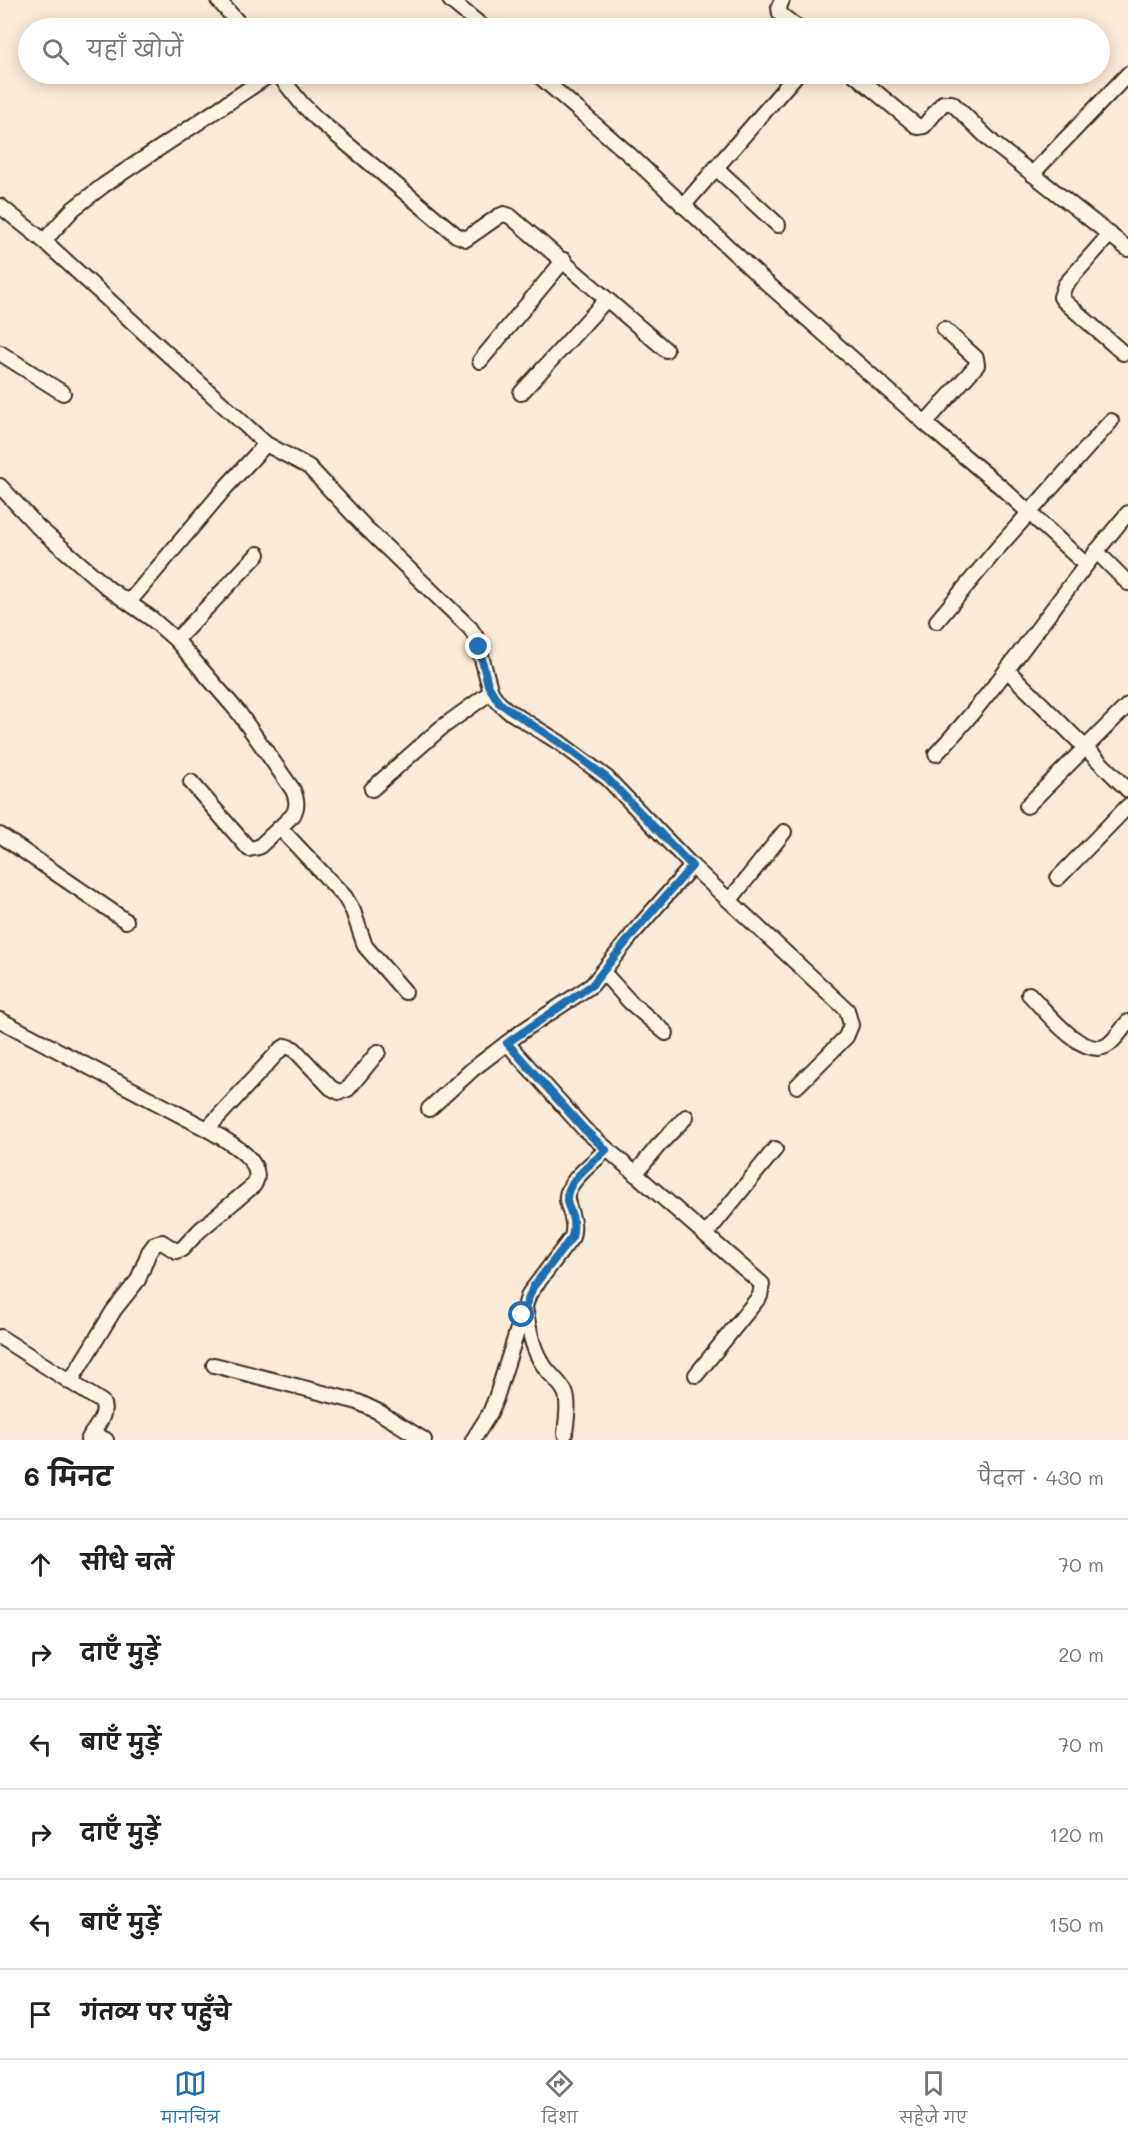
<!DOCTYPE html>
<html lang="hi">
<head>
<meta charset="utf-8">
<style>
	:root { --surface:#fff; --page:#f6f6f6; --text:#202124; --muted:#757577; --line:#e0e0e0; --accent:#1f6fb2 }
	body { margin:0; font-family:Mali,"Playpen Sans Deva",sans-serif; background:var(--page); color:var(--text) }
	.stop { position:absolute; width:18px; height:18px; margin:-14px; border:4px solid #1f6fb2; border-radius:50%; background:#fff }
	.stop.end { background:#1f6fb2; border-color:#fff; box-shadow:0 2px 6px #0008 }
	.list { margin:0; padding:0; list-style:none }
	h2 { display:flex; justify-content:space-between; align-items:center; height:78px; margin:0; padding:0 24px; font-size:26px }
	h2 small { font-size:20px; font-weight:400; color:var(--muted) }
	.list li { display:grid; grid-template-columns:39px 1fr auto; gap:18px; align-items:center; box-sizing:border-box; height:90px; padding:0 24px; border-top:2px solid var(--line) }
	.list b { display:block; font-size:22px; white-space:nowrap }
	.list em { font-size:20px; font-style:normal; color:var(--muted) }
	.icon { flex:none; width:33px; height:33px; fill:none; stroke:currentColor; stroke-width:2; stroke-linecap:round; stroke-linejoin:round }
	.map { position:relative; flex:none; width:1128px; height:1440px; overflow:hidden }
	.search { position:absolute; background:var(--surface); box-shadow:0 3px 15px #0003; left:18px; right:18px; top:18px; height:66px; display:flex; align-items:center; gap:15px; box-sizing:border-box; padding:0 21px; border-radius:33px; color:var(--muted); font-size:22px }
	.sheet { height:618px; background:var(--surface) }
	nav { display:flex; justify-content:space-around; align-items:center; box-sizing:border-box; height:84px; border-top:2px solid var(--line); background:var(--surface); font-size:16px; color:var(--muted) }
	nav a { display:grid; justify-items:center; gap:3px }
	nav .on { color:var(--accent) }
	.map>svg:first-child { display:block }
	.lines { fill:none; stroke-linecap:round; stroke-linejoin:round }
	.street-casing { stroke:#3b2a1e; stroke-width:18 }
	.street { stroke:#fcf5e5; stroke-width:14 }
	.route { stroke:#1f6fb2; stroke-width:8 }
</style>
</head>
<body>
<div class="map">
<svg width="1128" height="1440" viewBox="0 0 1128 1440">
	<rect width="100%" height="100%" fill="#faead8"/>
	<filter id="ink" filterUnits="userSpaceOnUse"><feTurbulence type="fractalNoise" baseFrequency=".0167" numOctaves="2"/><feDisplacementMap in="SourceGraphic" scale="12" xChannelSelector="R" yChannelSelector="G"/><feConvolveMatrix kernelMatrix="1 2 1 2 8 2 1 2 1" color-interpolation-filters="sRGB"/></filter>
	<g filter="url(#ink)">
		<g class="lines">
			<g class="street-casing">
				<g id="street">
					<polyline points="218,0 243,28"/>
					<polyline points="450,0 484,28"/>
					<polyline points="782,0 779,7 780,14 798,28"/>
					<polyline points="278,74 302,104 316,118 456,235 466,239 499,216 504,214 510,216 666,350"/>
					<polyline points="537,74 631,156 760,277 933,430 1001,487 1085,564"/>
					<polyline points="854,74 918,127 924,126 943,103 952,103 993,143 1128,249"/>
					<polyline points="716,168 778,225"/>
					<polyline points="1032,174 1128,74"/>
					<polyline points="0,206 44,241 266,444 309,467 365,527 470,628 476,637 491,692 499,703 507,710 560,743 607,778 692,866 847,1010 851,1025 846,1037 797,1086"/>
					<polyline points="683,206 797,74"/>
					<polyline points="1110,234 1065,285 1061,297 1064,301 1123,353"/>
					<polyline points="44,241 73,209 104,185 271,74"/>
					<polyline points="0,353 63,393"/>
					<polyline points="480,361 564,260"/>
					<polyline points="521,393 606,300"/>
					<polyline points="925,423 977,365 976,358 944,329"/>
					<path d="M0 486 38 527 109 589 152 619 176 640 239 713 293 790C297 800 298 806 293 815L259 847 249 849 191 782"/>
					<polyline points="1096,551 1128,583"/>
					<polyline points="129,602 226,487 266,444"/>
					<polyline points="937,621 997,549 1111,421"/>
					<polyline points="176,640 258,554"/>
					<polyline points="1007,670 1128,790"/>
					<path d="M936 754C1007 679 1061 591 1128 513"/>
					<polyline points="372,789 441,728 491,692"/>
					<polyline points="1027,806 1128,705"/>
					<polyline points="280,828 345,897 353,911 365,946 405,992"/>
					<polyline points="0,835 126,921"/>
					<polyline points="1058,878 1128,806"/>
					<polyline points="730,900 784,832"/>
					<polyline points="603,972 630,1002 666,1033"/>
					<path d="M1029 994C1045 1010 1081 1058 1106 1046 1114 1042 1122 1029 1128 1022"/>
					<path d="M0 1020 207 1129C224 1139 268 1161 254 1185L200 1230 182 1249 176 1251 162 1242 155 1244 149 1252 138 1280 114 1310 70 1382"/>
					<polyline points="507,1043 584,1129 762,1284 760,1296 696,1375"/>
					<polyline points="429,1109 473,1069 524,1030 592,985 635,931 692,866"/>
					<polyline points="207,1129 280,1050 286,1046 294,1049 331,1088 339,1092 348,1089 378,1052"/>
					<polyline points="635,1174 658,1146 686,1117"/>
					<polyline points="706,1234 775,1149"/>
					<path d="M525 1308C529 1328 532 1350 544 1366 550 1375 560 1382 565 1392 570 1403 566 1422 565 1434"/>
					<path d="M0 1337 102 1402C109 1414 94 1429 88 1440"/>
					<polyline points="214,1365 358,1402 379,1412 424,1440"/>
					<polyline points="92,1433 106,1440"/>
					<path d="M473 1440 490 1413 496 1398 529 1294 572 1237C576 1222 570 1214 567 1200 564 1183 595 1161 606 1150"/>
				</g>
			</g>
			<use href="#street" class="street"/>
		</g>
	</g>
	<g class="lines" filter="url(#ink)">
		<path class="route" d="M479 647 488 685 499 703 560 743 607 778 692 866 635 931 592 985 507 1043 584 1129 606 1150C593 1163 561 1183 568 1205 573 1217 575 1224 572 1237L533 1287 522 1315"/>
	</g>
</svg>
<div class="stop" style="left:522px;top:1315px"></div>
<div class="stop end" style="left:479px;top:647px"></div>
<div class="search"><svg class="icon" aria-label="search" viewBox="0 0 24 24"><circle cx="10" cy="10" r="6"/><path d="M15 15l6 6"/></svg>यहाँ खोजें</div>
</div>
<section class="sheet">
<h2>6 मिनट<small>पैदल · 430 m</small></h2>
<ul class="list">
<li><svg class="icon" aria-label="ahead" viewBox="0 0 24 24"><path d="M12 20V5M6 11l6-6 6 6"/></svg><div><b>सीधे चलें</b></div><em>70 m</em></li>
<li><svg class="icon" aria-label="right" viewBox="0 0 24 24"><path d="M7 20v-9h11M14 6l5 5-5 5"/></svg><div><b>दाएँ मुड़ें</b></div><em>20 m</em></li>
<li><svg class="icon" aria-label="left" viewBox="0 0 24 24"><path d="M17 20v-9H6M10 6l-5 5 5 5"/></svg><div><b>बाएँ मुड़ें</b></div><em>70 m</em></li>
<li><svg class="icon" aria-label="right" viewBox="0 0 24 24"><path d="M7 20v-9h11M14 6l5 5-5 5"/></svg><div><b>दाएँ मुड़ें</b></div><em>120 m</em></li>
<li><svg class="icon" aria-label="left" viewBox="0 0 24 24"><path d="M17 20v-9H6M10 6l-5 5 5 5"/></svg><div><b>बाएँ मुड़ें</b></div><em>150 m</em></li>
<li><svg class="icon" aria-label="arrive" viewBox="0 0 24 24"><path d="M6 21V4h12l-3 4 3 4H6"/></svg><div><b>गंतव्य पर पहुँचे</b></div></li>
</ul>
</section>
<nav>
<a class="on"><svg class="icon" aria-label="map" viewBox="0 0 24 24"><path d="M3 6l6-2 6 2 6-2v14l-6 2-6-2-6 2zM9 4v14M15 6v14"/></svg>मानचित्र</a>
<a><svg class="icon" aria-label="directions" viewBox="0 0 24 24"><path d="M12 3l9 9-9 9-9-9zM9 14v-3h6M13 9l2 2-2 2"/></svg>दिशा</a>
<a><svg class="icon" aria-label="saved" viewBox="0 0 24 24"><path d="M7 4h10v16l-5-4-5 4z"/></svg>सहेजे गए</a>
</nav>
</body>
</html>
